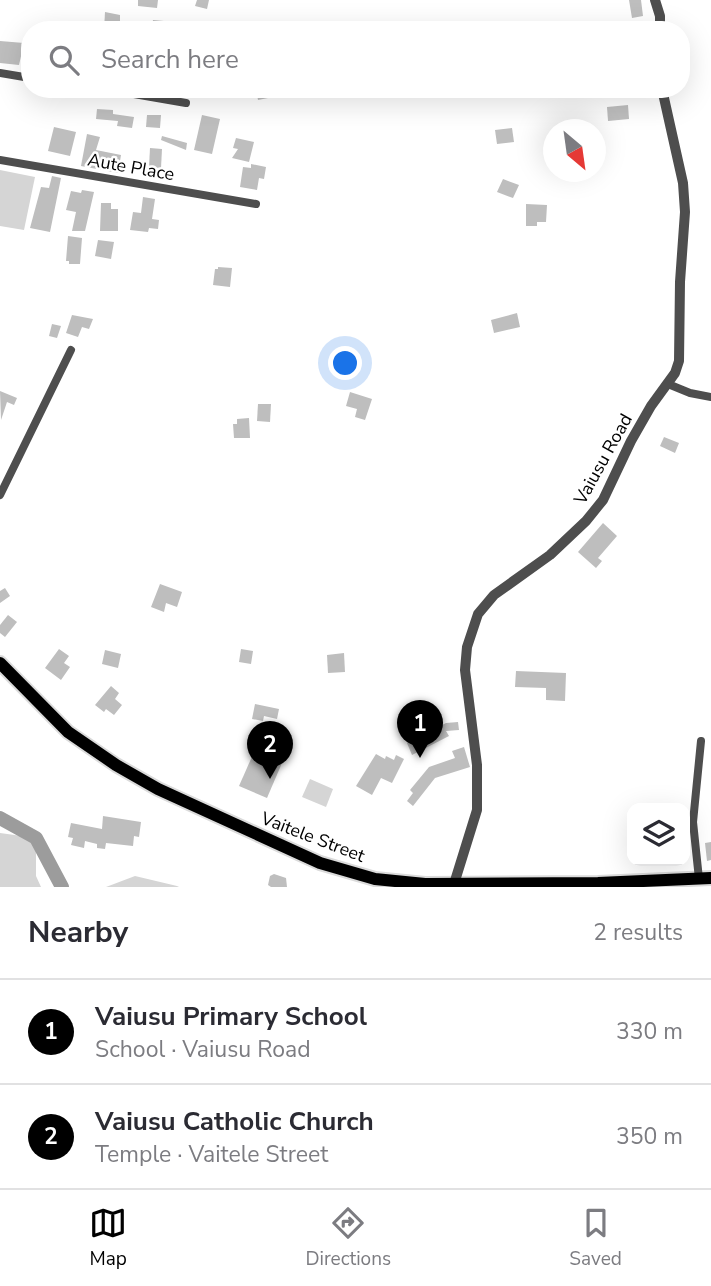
<!DOCTYPE html>
<html lang="en">
<head>
<meta charset="utf-8">
<style>
	:root { --surface:#fff; --page:#f2f2f3; --text:#2b2b33; --muted:#7c7c81; --line:#e1e1e2; --accent:#000 }
	body { margin:0; font-family:"Nunito Sans",sans-serif; background:var(--page); color:var(--text) }
	.controls { position:absolute; right:21px; bottom:21px; display:grid; overflow:hidden; border-radius:14px; box-shadow:0 7px 28px #0002 }
	.controls button { width:63px; height:63px; display:grid; place-items:center; padding:0; border:0; border-bottom:2px solid var(--line); background:var(--surface); color:var(--text); font:35px sans-serif }
	.compass { position:absolute; left:543px; top:119px; width:63px; height:63px; border-radius:50%; background:var(--surface); box-shadow:0 7px 28px #0002; rotate:151deg }
	.you { position:absolute; left:346px; top:364px; width:24px; height:24px; margin:-18px; border:5px solid #fff; border-radius:50%; background:#1a73e8; box-shadow:0 0 0 10px #1a73e833 }
	.badge { display:grid; place-items:center; width:46px; height:46px; border-radius:50%; background:var(--accent); color:#fff; font-size:23px; font-weight:700 }
	.pin { position:absolute; translate:-50% -58px; filter:drop-shadow(0 2px 4px #0008) }
	.pin::after { content:''; position:absolute; top:37px; width:24px; height:21px; background:inherit; clip-path:polygon(0 0,100% 0,50% 100%) }
	.list { margin:0; padding:0; list-style:none }
	h2 { display:flex; justify-content:space-between; align-items:center; height:91px; margin:0; padding:0 28px; font-size:30px }
	h2 small { font-size:23px; font-weight:400; color:var(--muted) }
	.list li { display:grid; grid-template-columns:46px 1fr auto; gap:21px; align-items:center; box-sizing:border-box; height:105px; padding:0 28px; border-top:2px solid var(--line) }
	.list b { display:block; font-size:26px; white-space:nowrap }
	.list p { margin:0; font-size:23px; white-space:nowrap; color:var(--muted) }
	.list em { font-size:23px; font-style:normal; color:var(--muted) }
	.icon { flex:none; width:38px; height:38px; fill:none; stroke:currentColor; stroke-width:2; stroke-linecap:round; stroke-linejoin:round }
	.map { position:relative; flex:none; width:711px; height:887px; overflow:hidden }
	.search { position:absolute; background:var(--surface); box-shadow:0 7px 28px #0002; left:21px; right:21px; top:21px; height:77px; display:flex; align-items:center; gap:18px; box-sizing:border-box; padding:0 24px; border-radius:28px; color:var(--muted); font-size:26px }
	.sheet { height:301px; background:var(--surface) }
	nav { display:flex; justify-content:space-around; align-items:center; box-sizing:border-box; height:98px; border-top:2px solid var(--line); background:var(--surface); font-size:19px; color:var(--muted) }
	nav a { display:grid; justify-items:center; gap:4px }
	nav .on { color:var(--accent) }
	.map>svg:first-child { display:block }
	.green { fill:#d5d5d5 }
	.lines { fill:none; stroke-linecap:round; stroke-linejoin:round }
	.river { stroke:#9c9c9c; stroke-width:14 }
	.building { fill:#bebebe }
	.primary-casing { stroke:#dbdbdb; stroke-width:16 }
	.minor { stroke:#4e4e4e; stroke-width:8 }
	.tertiary { stroke:#4e4e4e; stroke-width:10 }
	.primary { stroke:#000; stroke-width:12 }
	.labels { text-anchor:middle; stroke-width:5; stroke-linejoin:round; paint-order:stroke }
	.street-label { font-size:18px; fill:#000; stroke:#fff }
</style>
</head>
<body>
<div class="map">
<svg width="711" height="887" viewBox="0 0 711 887">
	<rect width="100%" height="100%" fill="#fff"/>
	<g class="green">
		<polygon points="0,170 35,177 24,230 0,226"/>
		<polygon points="310,779 333,789 326,807 302,797"/>
		<polygon points="0,833 36,838 36,876 41,887 0,887"/>
		<polygon points="135,876 177,886 179,887 106,887"/>
	</g>
	<g class="lines">
		<polyline class="river" points="0,818 36,838 62,887"/>
	</g>
	<g class="building">
		<polygon points="138,0 158,0 157,8 138,6"/>
		<polygon points="197,0 209,0 207,9 195,6"/>
		<polygon points="629,0 641,0 643,16 632,18"/>
		<polygon points="105,12 120,15 120,30 104,30"/>
		<polygon points="153,20 164,21 163,30 151,30"/>
		<polygon points="0,41 24,43 19,65 0,63"/>
		<polygon points="256,89 267,89 268,98 258,100"/>
		<polygon points="628,105 629,119 608,121 607,107"/>
		<polygon points="97,109 113,110 113,114 134,117 132,128 117,126 118,121 96,119"/>
		<polygon points="147,115 161,115 160,128 146,127"/>
		<polygon points="202,115 220,119 212,154 194,150"/>
		<polygon points="54,127 76,132 70,156 48,151"/>
		<polygon points="512,128 514,142 497,144 495,130"/>
		<polygon points="87,134 100,137 96,150 121,155 118,173 81,166"/>
		<polygon points="162,136 187,143 186,150 161,140"/>
		<polygon points="236,138 254,142 249,162 232,158 238,149 233,148"/>
		<polygon points="150,148 162,149 161,168 149,167"/>
		<polygon points="251,164 266,167 264,179 259,178 257,190 240,187 243,167 251,168"/>
		<polygon points="52,176 61,178 50,232 30,228 41,187 49,188"/>
		<polygon points="503,179 519,185 513,198 497,192"/>
		<polygon points="82,190 94,192 85,231 72,231 76,212 66,210 71,191 81,193"/>
		<polygon points="143,197 155,199 152,219 159,220 158,229 149,228 148,232 130,230 133,212 141,213"/>
		<polygon points="101,203 111,203 111,209 118,209 118,231 100,231"/>
		<polygon points="526,204 547,205 546,222 537,222 537,226 526,226"/>
		<polygon points="68,236 82,238 80,264 69,264 69,261 66,261"/>
		<polygon points="98,240 114,242 111,259 95,256"/>
		<polygon points="218,267 232,268 230,287 213,285 215,269 218,269"/>
		<polygon points="517,313 520,327 494,333 491,320"/>
		<polygon points="72,315 93,319 89,329 82,327 78,337 66,333"/>
		<polygon points="52,324 61,326 57,338 49,336"/>
		<polygon points="0,391 17,398 14,405 7,402 1,420"/>
		<polygon points="350,392 372,399 365,420 355,417 357,409 346,406"/>
		<polygon points="258,404 271,404 270,422 257,421"/>
		<polygon points="249,418 250,438 234,438 233,424 237,424 237,419"/>
		<polygon points="664,437 679,443 675,453 660,446"/>
		<polygon points="603,523 617,536 598,558 602,561 596,568 578,552"/>
		<polygon points="160,584 182,592 177,607 166,603 164,612 151,607"/>
		<polygon points="5,588 10,596 0,603 0,591"/>
		<polygon points="8,615 17,622 5,637 0,633 0,625"/>
		<polygon points="59,649 69,656 64,663 70,667 61,680 45,668"/>
		<polygon points="241,649 253,651 251,664 239,662"/>
		<polygon points="105,650 121,654 118,668 102,664"/>
		<polygon points="344,653 345,672 328,673 327,655"/>
		<polygon points="516,671 566,673 565,701 546,700 546,688 515,687"/>
		<polygon points="111,686 119,693 115,699 122,705 114,715 106,709 104,712 95,705"/>
		<polygon points="255,704 279,709 277,719 264,716 263,721 252,719"/>
		<polygon points="458,722 459,730 446,731 449,736 412,755 407,743 446,723"/>
		<polygon points="267,737 281,740 288,749 267,798 239,786 258,743"/>
		<polygon points="464,747 470,767 435,778 413,806 407,801 413,793 410,790 429,767 455,758 452,751"/>
		<polygon points="376,754 385,759 386,756 394,760 396,755 404,759 392,783 381,778 372,795 356,786"/>
		<polygon points="103,816 141,822 139,837 134,836 133,846 106,843 105,849 97,848 97,844 85,841 84,848 71,845 73,838 68,837 71,823 102,829"/>
		<polygon points="711,842 711,860 707,861 705,843"/>
		<polygon points="274,874 286,878 287,887 271,887 268,885 270,876"/>
	</g>
	<g class="lines">
		<g class="primary-casing">
			<polyline id="primary" points="0,663 68,732 116,765 158,789 320,863 375,879 425,884 598,883 711,878"/>
		</g>
		<g class="minor">
			<polyline points="0,73 30,78"/>
			<polyline points="105,89 186,103"/>
			<polyline points="0,160 256,204"/>
			<polyline points="668,384 690,393 711,397"/>
			<polyline points="0,495 71,350"/>
			<polyline points="699,879 693,822 701,741"/>
		</g>
		<g class="tertiary">
			<polyline points="655,0 660,16 660,30"/>
			<polyline points="454,884 477,810 477,765 465,670 467,647 478,614 494,595 550,555 586,521 603,500 631,441 651,406 675,373 679,361 680,282 685,212 683,183 662,89"/>
		</g>
		<use href="#primary" class="primary"/>
	</g>
	<g class="labels">
		<g class="street-label">
			<text transform="translate(131 167) rotate(10)" y="6">Aute Place</text>
			<text transform="translate(603 459) rotate(-61)" y="6">Vaiusu Road</text>
			<text transform="translate(313 837) rotate(21)" y="6">Vaitele Street</text>
		</g>
	</g>
</svg>
<div class="controls">
<button><svg class="icon" aria-label="layers" viewBox="0 0 24 24"><path d="M12 4l9 5-9 5-9-5zM3 14l9 5 9-5"/></svg></button>
</div>
<svg class="compass" viewBox="-18 -18 36 36"><path d="M0-13l5 13h-10z" fill="#e53935"/><path d="M0 13l5-13h-10z" fill="#7c7c81"/></svg>
<div class="you"></div>
<div class="pin badge" style="left:420px;top:758px">1</div>
<div class="pin badge" style="left:270px;top:779px">2</div>
<div class="search"><svg class="icon" aria-label="search" viewBox="0 0 24 24"><circle cx="10" cy="10" r="6"/><path d="M15 15l6 6"/></svg>Search here</div>
</div>
<section class="sheet">
<h2>Nearby<small>2 results</small></h2>
<ul class="list">
<li><span class="badge">1</span><div><b>Vaiusu Primary School</b><p>School · Vaiusu Road</p></div><em>330 m</em></li>
<li><span class="badge">2</span><div><b>Vaiusu Catholic Church</b><p>Temple · Vaitele Street</p></div><em>350 m</em></li>
</ul>
</section>
<nav>
<a class="on"><svg class="icon" aria-label="map" viewBox="0 0 24 24"><path d="M3 6l6-2 6 2 6-2v14l-6 2-6-2-6 2zM9 4v14M15 6v14"/></svg>Map</a>
<a><svg class="icon" aria-label="directions" viewBox="0 0 24 24"><path d="M12 3l9 9-9 9-9-9zM9 14v-3h6M13 9l2 2-2 2"/></svg>Directions</a>
<a><svg class="icon" aria-label="saved" viewBox="0 0 24 24"><path d="M7 4h10v16l-5-4-5 4z"/></svg>Saved</a>
</nav>
</body>
</html>
